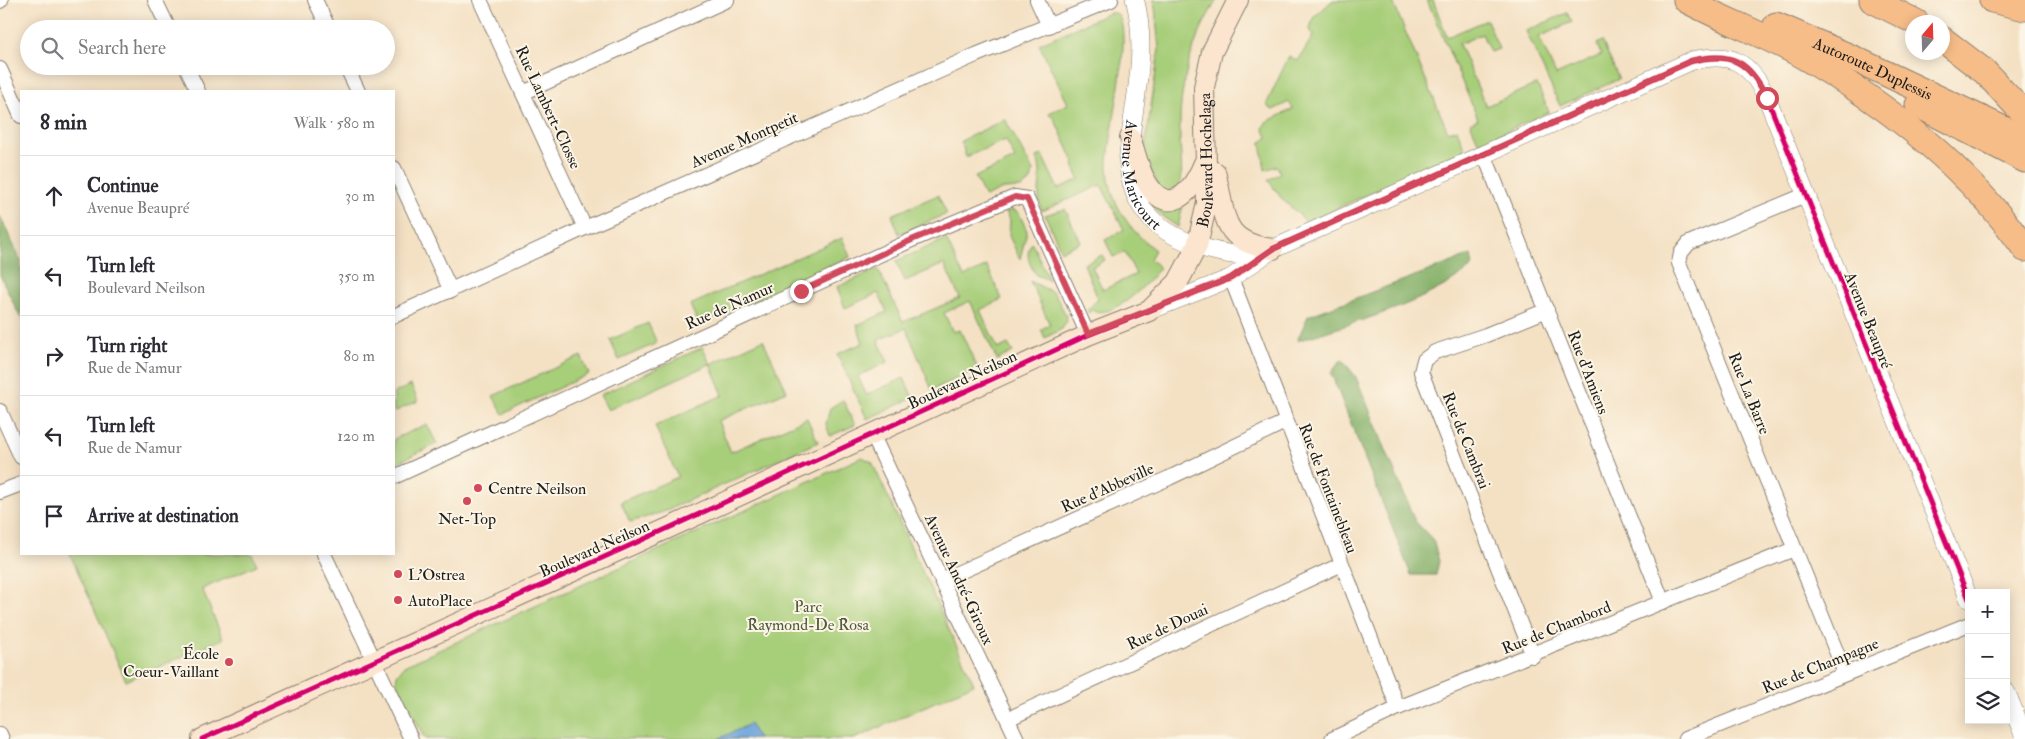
<!DOCTYPE html>
<html lang="en">
<head>
<meta charset="utf-8">
<style>
	:root { --surface:#fff; --page:#f7f7f7; --text:#2b2b33; --muted:#7c7c81; --line:#e1e1e2 }
	body { margin:0; font-family:"IM FELL Double Pica",serif; background:var(--page); color:var(--text) }
	.controls { position:absolute; right:15px; bottom:15px; display:grid; overflow:hidden; border-radius:0px; box-shadow:0 2px 12px #0003 }
	.controls button { width:45px; height:45px; display:grid; place-items:center; padding:0; border:0; border-bottom:1px solid var(--line); background:var(--surface); color:var(--text); font:25px sans-serif }
	.compass { position:absolute; left:1905px; top:15px; width:45px; height:45px; border-radius:50%; background:var(--surface); box-shadow:0 2px 12px #0003; rotate:19deg }
	.stop { position:absolute; width:15px; height:15px; margin:-11px; border:4px solid #d1495b; border-radius:50%; background:#fff }
	.stop.end { background:#d1495b; border-color:#fff; box-shadow:0 1px 5px #0008 }
	.list { margin:0; padding:0; list-style:none }
	h2 { display:flex; justify-content:space-between; align-items:center; height:65px; margin:0; padding:0 20px; font-size:21px }
	h2 small { font-size:16px; font-weight:400; color:var(--muted) }
	.list li { display:grid; grid-template-columns:32px 1fr auto; gap:15px; align-items:center; box-sizing:border-box; height:80px; padding:0 20px; border-top:1px solid var(--line) }
	.list b { display:block; font-size:19px; white-space:nowrap }
	.list p { margin:0; font-size:16px; white-space:nowrap; color:var(--muted) }
	.list em { font-size:16px; font-style:normal; color:var(--muted) }
	.icon { flex:none; width:28px; height:28px; fill:none; stroke:currentColor; stroke-width:2; stroke-linecap:round; stroke-linejoin:round }
	.map { position:relative; flex:none; width:2025px; height:739px; overflow:hidden }
	.search { position:absolute; background:var(--surface); box-shadow:0 2px 12px #0003; left:20px; top:20px; width:375px; height:55px; display:flex; align-items:center; gap:12px; box-sizing:border-box; padding:0 18px; border-radius:28px; color:var(--muted); font-size:19px }
	.panel { position:absolute; background:var(--surface); box-shadow:0 2px 12px #0003; left:20px; top:90px; width:375px; height:465px; border-radius:0px }
	.map>svg:first-child { display:block }
	.green { fill:#a7ce79; stroke:#62754a }
	.forest { fill:#85b169; stroke:#506642 }
	.water { fill:#6da4db; stroke:#44607c }
	.lines { fill:none; stroke-linecap:round; stroke-linejoin:round }
	.minor-casing { stroke:#887e70; stroke-width:16 }
	.tertiary-casing { stroke:#887e70; stroke-width:19 }
	.secondary-casing { stroke:#887e70; stroke-width:22 }
	.motorway-casing { stroke:#887e70; stroke-width:27 }
	.minor { stroke:#fff; stroke-width:14 }
	.tertiary { stroke:#fff; stroke-width:18 }
	.secondary { stroke:#fce5cf; stroke-width:20 }
	.motorway { stroke:#f7bd88; stroke-width:25 }
	.cycleway-casing { stroke:#fcf5e5; stroke-width:8 }
	.cycleway { stroke:#d6006c; stroke-width:5 }
	.route { stroke:#d1495b; stroke-width:6 }
	.poi-dot { fill:#d1495b; stroke:#fcf5e5; stroke-width:2 }
	.labels { text-anchor:middle; stroke-width:4; stroke-linejoin:round; paint-order:stroke }
	.street-label { font-size:16px; fill:#1c1c1c; stroke:#fcf5e5 }
	.poi-label { font-size:16px; fill:#1c1c1c; stroke:#fcf5e5; text-anchor:start }
	.park-label { font-size:16px; fill:#4d5a3d; stroke:#fcf5e5 }
</style>
</head>
<body>
<div class="map">
<svg width="2025" height="739" viewBox="0 0 2025 739">
	<rect width="100%" height="100%" fill="#fcf5e5"/>
	<filter id="ink" filterUnits="userSpaceOnUse"><feTurbulence type="fractalNoise" baseFrequency=".02" numOctaves="2"/><feDisplacementMap in="SourceGraphic" scale="10" xChannelSelector="R" yChannelSelector="G"/><feConvolveMatrix kernelMatrix="1 2 1 2 8 2 1 2 1" color-interpolation-filters="sRGB"/></filter>
	<filter id="wash" filterUnits="userSpaceOnUse"><feTurbulence type="fractalNoise" baseFrequency=".0096" numOctaves="4" result="noise"/><feDisplacementMap in="SourceGraphic" scale="20" xChannelSelector="R" yChannelSelector="G"/><feGaussianBlur stdDeviation="1.12" result="paint"/><feColorMatrix in="noise" values="0 0 0 0 0 0 0 0 0 0 0 0 0 0 0 0 0 1.4 0 .05"/><feComposite in="paint" operator="in"/></filter>
	<g filter="url(#wash)">
		<rect width="100%" height="100%" fill="#f4e1c4"/>
		<g class="green">
			<path d="M1152 0H1217C1193 37 1180 82 1180 125 1179 145 1183 164 1181 183L1172 191 1160 190 1144 155 1159 49 1155 7Z"/>
			<polygon points="1333,0 1392,0 1448,132 1457,129 1465,150 1307,222 1282,199 1268,180 1280,173 1277,166 1265,170 1261,142 1268,138 1263,129 1266,122 1293,109 1289,102 1273,110 1268,107 1267,103 1289,56 1298,61 1313,36 1310,29 1313,18"/>
			<polygon points="1427,0 1433,0 1447,37 1487,20 1499,49 1490,52 1482,34 1459,44 1486,106 1537,84 1549,112 1479,143 1470,123 1478,119"/>
			<path d="M1109 13H1116C1136 28 1107 139 1108 167 1109 202 1129 230 1155 250L1150 259 1160 268C1147 284 1114 320 1092 310L1089 313 1087 310 1098 299 1084 264 1102 255 1105 260 1092 267 1103 290 1136 274 1125 252 1113 257 1105 240 1124 230 1101 185 1042 211C1034 192 1045 179 1037 157L1042 155 1058 189 1079 179 1073 165 1075 164 1053 116 1051 117 1049 113 1068 104 1039 44Z"/>
			<polygon points="1567,13 1572,22 1539,37 1556,75 1601,55 1597,44 1602,41 1619,79 1560,106 1526,31"/>
			<polygon points="1005,119 1033,171 1031,181 1021,188 1003,189 985,197 975,177 1015,159 1006,140 966,157 961,141"/>
			<polygon points="938,195 947,214 899,234 892,215"/>
			<polygon points="1153,202 1183,205 1178,227 1163,217 1151,204"/>
			<polygon points="1065,209 1081,242 1061,251 1045,215"/>
			<polygon points="1012,210 1019,213 1027,231 1020,259 1009,236 1010,220 1006,212"/>
			<polygon points="842,238 850,257 699,325 690,305"/>
			<polygon points="946,239 964,277 987,266 1002,299 980,310 998,349 1008,344 1013,352 997,360 970,301 944,313 953,332 960,330 978,369 932,390 906,328 878,340 888,362 858,376 866,395 904,378 913,398 867,419 837,354 863,343 857,325 887,312 878,293 845,308 837,287 878,269 903,322 960,298 944,264 905,281 896,261"/>
			<path d="M1032 243 1049 280 1036 275C1030 265 1024 254 1032 243Z"/>
			<polygon points="1030,281 1054,293 1066,315 1067,321 1062,329 1045,338 1041,329 1050,325"/>
			<polygon points="648,323 657,343 619,360 610,340"/>
			<polygon points="763,340 787,391 718,421 731,452 807,418 818,442 663,512 630,522 621,502 678,477 655,426 723,395 710,364 608,410 600,395 703,347 710,364"/>
			<polygon points="581,356 589,374 503,414 493,396"/>
			<polygon points="411,385 418,401 394,412 394,393"/>
			<polygon points="843,400 855,425 830,436 826,424 830,408"/>
			<polygon points="427,424 437,444 394,464 394,439"/>
			<polygon points="862,457 872,462 974,684 854,739 425,739 396,681 397,675 404,666"/>
			<polygon points="70,554 252,554 257,565 202,589 223,639 126,681"/>
		</g>
		<g class="forest">
			<polygon points="0,216 21,261 21,319 0,275"/>
			<path d="M1471 255 1473 266C1426 305 1354 322 1297 341L1308 316Z"/>
			<polygon points="1342,359 1356,377 1415,521 1433,540 1439,561 1436,575 1411,575 1331,373"/>
		</g>
		<polygon class="water" points="750,724 758,739 718,739"/>
	</g>
	<g filter="url(#ink)">
		<g class="lines">
			<g class="minor-casing">
				<g id="minor">
					<polyline points="155,0 169,29"/>
					<polyline points="315,0 329,29"/>
					<polyline points="480,0 585,228"/>
					<polyline points="1037,0 1049,26"/>
					<polyline points="0,1 1,0"/>
					<polyline points="186,66 198,91"/>
					<polyline points="346,66 358,91"/>
					<polyline points="0,69 21,116"/>
					<polyline points="523,93 727,0"/>
					<polyline points="1484,154 1663,602"/>
					<polyline points="394,168 451,291"/>
					<polyline points="1805,195 1689,243 1681,253 1679,263 1845,673"/>
					<polyline points="1231,278 1398,708"/>
					<polyline points="394,316 585,228 976,55 1111,0"/>
					<polyline points="0,411 21,457"/>
					<polyline points="872,434 1017,739"/>
					<polyline points="394,477 914,239 1015,197 1027,199 1088,335"/>
					<polyline points="0,492 21,484"/>
					<polyline points="324,554 411,739"/>
					<polyline points="942,580 1169,478 1285,422"/>
					<polyline points="1533,656 1421,372 1424,360 1435,352 1486,335 1547,310"/>
					<polyline points="1008,719 1340,565"/>
					<polyline points="0,734 2,739"/>
					<polyline points="1332,739 1398,708 1794,549"/>
					<polyline points="1685,739 1969,624"/>
				</g>
			</g>
			<g class="tertiary-casing">
				<g id="tertiary">
					<path id="s1" d="M1135 0C1149 54 1132 106 1128 160 1131 211 1158 233 1204 248 1225 254 1242 258 1264 252"/>
					<path d="M1151 310 1231 278 1273 249 1691 61C1731 51 1749 61 1767 98L1969 599"/>
					<polyline points="2006,692 2025,738"/>
				</g>
			</g>
			<g class="secondary-casing">
				<g id="secondary">
					<path d="M1130 138C1135 151 1138 166 1144 178 1167 221 1191 194 1204 163"/>
					<path d="M1215 172C1227 214 1218 242 1273 249"/>
					<path id="s2" d="M202 739 673 526 1088 335 1149 311 1178 282 1197 246 1207 203 1204 87 1212 52 1238 0"/>
				</g>
			</g>
			<g class="motorway-casing">
				<g id="motorway">
					<path d="M1686 0C1723 20 1763 34 1799 54 1886 103 1968 168 2025 249"/>
					<polyline points="1872,0 1916,22"/>
					<polyline points="1992,0 2025,8"/>
					<path id="s3" d="M1776 25 1855 59 2025 139"/>
					<polyline points="1942,39 1985,72 2025,115"/>
					<polyline points="1918,105 2025,160"/>
				</g>
			</g>
			<use href="#minor" class="minor"/>
			<use href="#tertiary" class="tertiary"/>
			<use href="#secondary" class="secondary"/>
			<use href="#motorway" class="motorway"/>
			<g class="cycleway-casing">
				<path id="cycleway" d="M202 739 673 526 1088 335 1231 278 1273 249 1691 61C1731 51 1749 61 1767 98L1969 599"/>
			</g>
			<use href="#cycleway" class="cycleway"/>
		</g>
	</g>
	<g class="lines" filter="url(#ink)">
		<path class="route" d="M801 291 914 239 1015 197 1027 199 1088 334 1231 278 1273 249 1691 61C1731 51 1749 61 1767 98"/>
	</g>
	<g class="poi-dot">
		<circle cx="478" cy="488" r="5"/>
		<circle cx="467" cy="501" r="5"/>
		<circle cx="398" cy="574" r="5"/>
		<circle cx="398" cy="600" r="5"/>
		<circle cx="229" cy="662" r="5"/>
	</g>
	<g class="labels">
		<g class="street-label">
			<text dy="6" stroke="none"><textPath href="#s3" startOffset="106">Autoroute Duplessis</textPath></text>
			<text transform="translate(549 107) rotate(65)" y="6">Rue Lambert-Closse</text>
			<text transform="translate(744 139) rotate(-24)" y="6">Avenue Montpetit</text>
			<text dy="6" stroke="none"><textPath href="#s2" startOffset="1208">Boulevard Hochelaga</textPath></text>
			<text dy="6" stroke="none"><textPath href="#s1" startOffset="179">Avenue Maricourt</textPath></text>
			<text transform="translate(729 305) rotate(-24)" y="6">Rue de Namur</text>
			<text transform="translate(1869 320) rotate(68)" y="6">Avenue Beaupré</text>
			<text transform="translate(1589 372) rotate(69)" y="6">Rue d'Amiens</text>
			<text transform="translate(962 379) rotate(-25)" y="6">Boulevard Neilson</text>
			<text transform="translate(1750 393) rotate(68)" y="6">Rue La Barre</text>
			<text transform="translate(1467 440) rotate(68)" y="6">Rue de Cambrai</text>
			<text transform="translate(1107 487) rotate(-24)" y="6">Rue d'Abbeville</text>
			<text transform="translate(1329 488) rotate(69)" y="6">Rue de Fontainebleau</text>
			<text transform="translate(594 548) rotate(-24)" y="6">Boulevard Neilson</text>
			<text transform="translate(960 579) rotate(65)" y="6">Avenue André-Giroux</text>
			<text transform="translate(1167 626) rotate(-25)" y="6">Rue de Douai</text>
			<text transform="translate(1556 627) rotate(-22)" y="6">Rue de Chambord</text>
			<text transform="translate(1820 665) rotate(-22)" y="6">Rue de Champagne</text>
		</g>
		<g class="poi-label">
			<text x="488" y="494">Centre Neilson</text>
			<text x="467" y="524" text-anchor="middle">Net-Top</text>
			<text x="408" y="580">L'Ostrea</text>
			<text x="408" y="606">AutoPlace</text>
			<text x="219" y="659" text-anchor="end">École<tspan x="219" dy="18">Coeur-Vaillant</tspan></text>
		</g>
		<g class="park-label">
			<text x="808" y="612">Parc<tspan x="808" dy="18">Raymond-De Rosa</tspan></text>
		</g>
	</g>
</svg>
<div class="controls">
<button>+</button>
<button>−</button>
<button><svg class="icon" aria-label="layers" viewBox="0 0 24 24"><path d="M12 4l9 5-9 5-9-5zM3 14l9 5 9-5"/></svg></button>
</div>
<svg class="compass" viewBox="-18 -18 36 36"><path d="M0-13l5 13h-10z" fill="#e53935"/><path d="M0 13l5-13h-10z" fill="#7c7c81"/></svg>
<div class="stop" style="left:1767px;top:98px"></div>
<div class="stop end" style="left:801px;top:291px"></div>
<div class="search"><svg class="icon" aria-label="search" viewBox="0 0 24 24"><circle cx="10" cy="10" r="6"/><path d="M15 15l6 6"/></svg>Search here</div>
<section class="panel">
<h2>8 min<small>Walk · 580 m</small></h2>
<ul class="list">
<li><svg class="icon" aria-label="ahead" viewBox="0 0 24 24"><path d="M12 20V5M6 11l6-6 6 6"/></svg><div><b>Continue</b><p>Avenue Beaupré</p></div><em>30 m</em></li>
<li><svg class="icon" aria-label="left" viewBox="0 0 24 24"><path d="M17 20v-9H6M10 6l-5 5 5 5"/></svg><div><b>Turn left</b><p>Boulevard Neilson</p></div><em>350 m</em></li>
<li><svg class="icon" aria-label="right" viewBox="0 0 24 24"><path d="M7 20v-9h11M14 6l5 5-5 5"/></svg><div><b>Turn right</b><p>Rue de Namur</p></div><em>80 m</em></li>
<li><svg class="icon" aria-label="left" viewBox="0 0 24 24"><path d="M17 20v-9H6M10 6l-5 5 5 5"/></svg><div><b>Turn left</b><p>Rue de Namur</p></div><em>120 m</em></li>
<li><svg class="icon" aria-label="arrive" viewBox="0 0 24 24"><path d="M6 21V4h12l-3 4 3 4H6"/></svg><div><b>Arrive at destination</b></div></li>
</ul>
</section>
</div>
</body>
</html>
